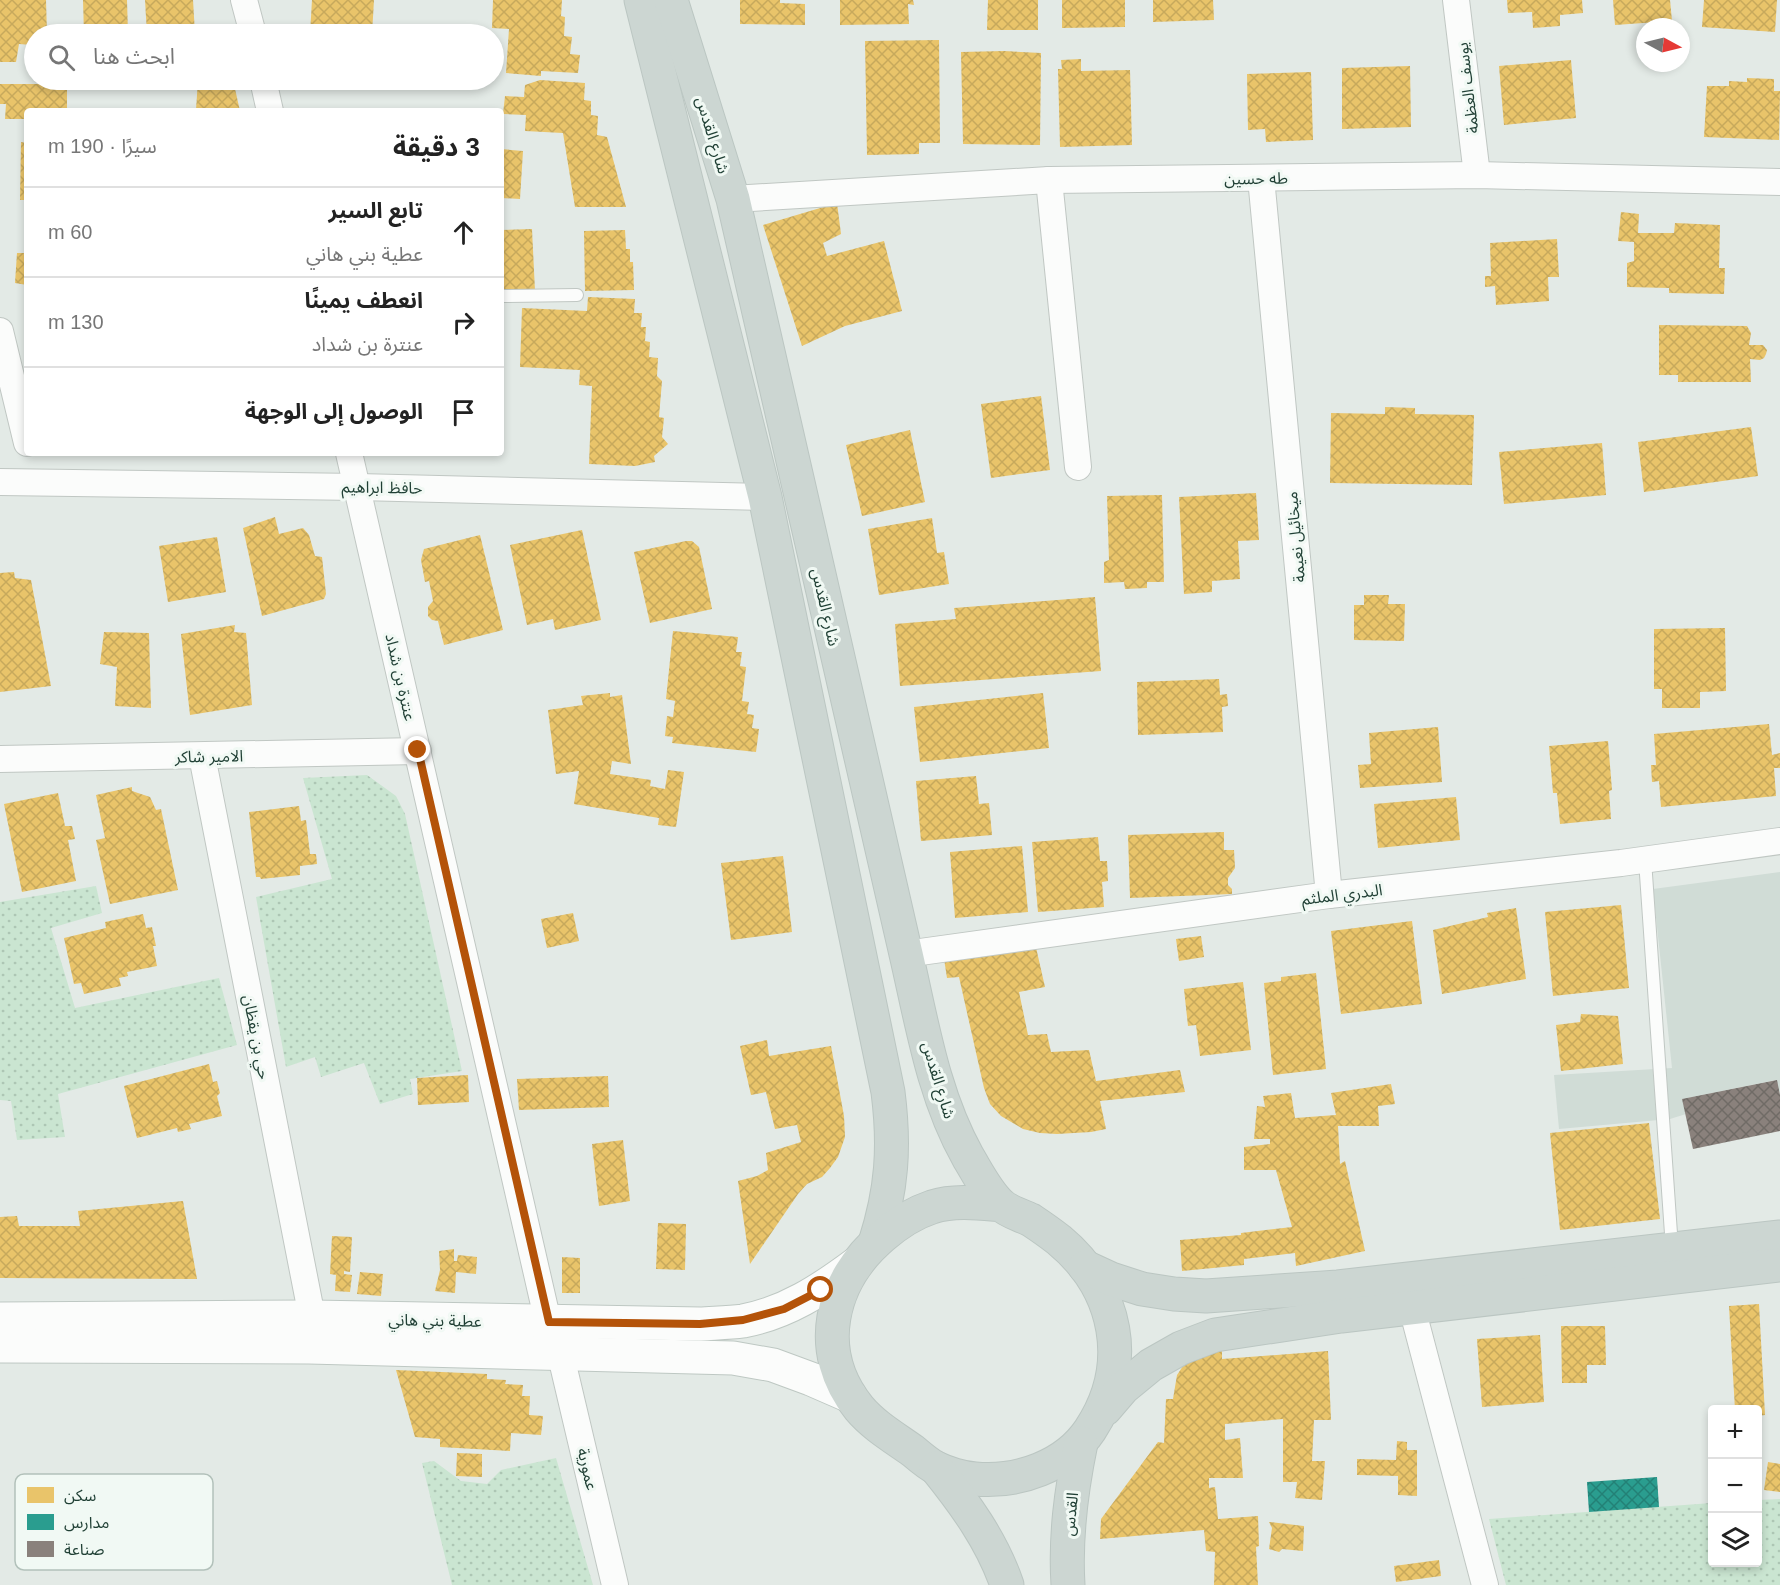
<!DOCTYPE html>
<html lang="ar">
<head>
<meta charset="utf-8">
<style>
	:root { --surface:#fff; --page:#f6f6f6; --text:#222; --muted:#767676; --line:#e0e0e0 }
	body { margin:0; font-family:Arial,"Noto Sans Arabic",sans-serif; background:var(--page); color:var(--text); direction:rtl }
	.controls { position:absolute; right:18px; bottom:18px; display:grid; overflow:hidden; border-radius:6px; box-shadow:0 3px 9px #0003 }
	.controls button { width:54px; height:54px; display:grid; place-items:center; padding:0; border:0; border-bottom:2px solid var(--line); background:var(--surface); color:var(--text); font:30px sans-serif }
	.compass { position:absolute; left:1636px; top:18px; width:54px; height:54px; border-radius:50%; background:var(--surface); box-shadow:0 3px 9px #0003; rotate:97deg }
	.stop { position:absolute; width:18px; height:18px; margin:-14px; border:4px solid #b45309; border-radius:50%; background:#fff }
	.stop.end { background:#b45309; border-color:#fff; box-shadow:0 2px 6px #0008 }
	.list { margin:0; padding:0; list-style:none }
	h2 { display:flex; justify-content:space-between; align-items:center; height:78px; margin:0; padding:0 24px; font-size:26px }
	h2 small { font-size:20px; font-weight:400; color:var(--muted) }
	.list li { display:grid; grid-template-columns:39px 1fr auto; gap:18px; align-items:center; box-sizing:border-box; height:90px; padding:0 24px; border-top:2px solid var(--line) }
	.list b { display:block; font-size:22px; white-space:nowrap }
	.list p { margin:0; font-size:20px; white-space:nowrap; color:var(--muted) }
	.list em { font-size:20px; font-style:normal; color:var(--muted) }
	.icon { flex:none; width:33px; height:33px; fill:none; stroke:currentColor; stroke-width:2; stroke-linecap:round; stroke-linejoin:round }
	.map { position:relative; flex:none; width:1780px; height:1585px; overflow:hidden; direction:ltr }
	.search { position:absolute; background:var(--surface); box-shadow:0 3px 9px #0003; left:24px; top:24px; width:480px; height:66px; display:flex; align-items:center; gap:15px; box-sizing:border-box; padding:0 21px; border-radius:33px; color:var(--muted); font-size:22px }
	.panel { position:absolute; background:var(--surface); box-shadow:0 3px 9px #0003; left:24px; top:108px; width:480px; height:348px; border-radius:6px; direction:rtl }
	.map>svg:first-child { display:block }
	.built { fill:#d0dcd6 }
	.green { fill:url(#green-dots) }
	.homes { fill:url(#homes-cross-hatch) }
	.schools { fill:url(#schools-cross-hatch) }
	.industry { fill:url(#industry-cross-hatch) }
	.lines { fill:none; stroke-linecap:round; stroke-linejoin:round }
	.lane-casing { stroke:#c0c7c3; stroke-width:14 }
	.street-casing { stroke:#c0c7c3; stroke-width:28 }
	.secondary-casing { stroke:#bec8c3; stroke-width:35 }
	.primary-casing { stroke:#bbc6c2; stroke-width:35 }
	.lane { stroke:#fbfcfb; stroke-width:12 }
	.street { stroke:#fbfcfb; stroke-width:26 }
	.secondary { stroke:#fbfcfb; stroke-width:33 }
	.primary { stroke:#ccd6d2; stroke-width:33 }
	.route { stroke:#b45309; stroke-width:8 }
	.labels { text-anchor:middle; stroke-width:6; stroke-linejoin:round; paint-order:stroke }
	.street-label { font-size:16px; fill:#1f3f34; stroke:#f1f9f4 }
	.key { fill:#f1f9f4; stroke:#b2c1ba; stroke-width:1.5 }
	.key-label { font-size:16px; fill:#1f3f34 }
</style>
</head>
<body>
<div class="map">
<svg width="1780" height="1585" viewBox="0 0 1780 1585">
	<defs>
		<pattern id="green-dots" width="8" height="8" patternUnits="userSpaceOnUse" patternTransform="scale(1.5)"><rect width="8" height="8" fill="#cae5d1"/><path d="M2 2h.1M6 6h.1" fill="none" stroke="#adc6b4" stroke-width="1.8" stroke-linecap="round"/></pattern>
		<pattern id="homes-cross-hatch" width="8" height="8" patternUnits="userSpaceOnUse" patternTransform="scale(1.5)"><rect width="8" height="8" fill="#e9c46a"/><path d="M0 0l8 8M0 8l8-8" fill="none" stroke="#c7a95c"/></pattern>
		<pattern id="schools-cross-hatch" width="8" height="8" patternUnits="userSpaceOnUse" patternTransform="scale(1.5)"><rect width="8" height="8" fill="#2a9d8f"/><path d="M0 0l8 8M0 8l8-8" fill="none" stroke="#238176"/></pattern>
		<pattern id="industry-cross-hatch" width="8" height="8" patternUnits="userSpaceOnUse" patternTransform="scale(1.5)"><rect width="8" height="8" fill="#8a817c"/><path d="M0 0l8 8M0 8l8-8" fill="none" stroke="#706b66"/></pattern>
	</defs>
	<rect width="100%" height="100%" fill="#e3eae6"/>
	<polygon class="built" points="1780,872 1780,1095 1776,1080 1683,1099 1686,1114 1670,1119 1559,1129 1554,1075 1672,1068 1653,889"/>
	<g class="green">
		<polygon points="367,775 396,796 405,814 462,1071 410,1079 413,1094 380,1104 364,1063 321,1077 315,1057 286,1067 256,897 332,879 303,778"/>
		<polygon points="96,886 102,913 51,928 75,1008 219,978 237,1045 58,1094 65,1137 17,1140 11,1101 0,1100 0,902"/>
		<polygon points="556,1458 593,1585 452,1585 422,1463 434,1461 461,1481 487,1484 501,1470"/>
		<polygon points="1780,1499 1780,1585 1506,1585 1489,1519 1712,1503 1712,1562 1758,1562 1758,1500"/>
	</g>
	<g class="homes">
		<polygon points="0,0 46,0 47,34 34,34 34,51 33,51 32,45 19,44 16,62 0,62"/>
		<polygon points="83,0 127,0 128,34 84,34"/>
		<polygon points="145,0 193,0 195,34 147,34"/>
		<polygon points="312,0 374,0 372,34 310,34"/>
		<polygon points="493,0 562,0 561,16 565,17 564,36 572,37 570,54 580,55 578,73 541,71 541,76 506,73 509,29 492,28"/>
		<polygon points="740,0 780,0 780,3 805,4 805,25 740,24"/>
		<polygon points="840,0 913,0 914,5 908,4 909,24 840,25"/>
		<polygon points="988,0 1038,0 1038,30 987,30"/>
		<polygon points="1062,0 1125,0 1125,27 1062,28"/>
		<polygon points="1153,0 1213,0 1214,20 1153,22"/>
		<polygon points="1507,0 1582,0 1583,13 1560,15 1560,26 1533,28 1532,12 1508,13"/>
		<polygon points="1613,0 1670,0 1672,21 1615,25"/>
		<polygon points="1704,0 1777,0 1775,32 1702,27"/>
		<polygon points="939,40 940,143 919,143 919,154 867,155 865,41"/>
		<polygon points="1004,51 1041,53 1040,145 963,144 961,52"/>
		<polygon points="1081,59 1081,71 1130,70 1132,145 1060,147 1058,69 1062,69 1061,60"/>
		<polygon points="1571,60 1576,118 1504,125 1499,66"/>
		<polygon points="1410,66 1411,127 1342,129 1342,68"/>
		<polygon points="1311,72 1313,140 1266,142 1265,129 1248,130 1247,74"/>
		<polygon points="1747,78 1774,79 1774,91 1780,91 1779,140 1704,137 1707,86 1729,86 1729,81 1747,82"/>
		<polygon points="198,80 233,80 240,111 196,110"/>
		<polygon points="540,80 585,83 584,100 591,101 591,115 598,116 597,135 607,137 626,207 575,207 563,133 525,131 526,115 503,114 505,96 524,97 525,85"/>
		<polygon points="0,84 67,84 67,111 27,111 27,119 5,119 6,104 0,104"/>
		<polygon points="21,142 27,143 27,200 20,200"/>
		<polygon points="501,149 523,151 520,199 501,198"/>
		<polygon points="837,203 841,234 823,243 827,256 884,241 902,311 845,326 802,346 763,225"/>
		<polygon points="1621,212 1639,214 1638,233 1674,233 1675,223 1720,225 1719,268 1725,268 1724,294 1669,293 1669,288 1627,287 1627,263 1634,261 1634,242 1618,241"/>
		<polygon points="24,221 27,221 27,285 15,283 17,253 24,253"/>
		<polygon points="532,229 535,291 501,292 501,230"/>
		<polygon points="625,230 626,249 630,249 630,262 633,262 634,290 585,291 584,231"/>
		<polygon points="1557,239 1559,277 1548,277 1549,301 1496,305 1495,286 1485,287 1485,276 1491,276 1490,243"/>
		<polygon points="588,297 635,299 634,313 642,313 641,327 646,327 645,341 650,342 649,357 658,358 657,376 662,381 659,417 664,418 662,437 668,444 654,456 655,462 635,466 589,464 592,386 579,385 580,370 520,367 522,308 587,311"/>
		<polygon points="1659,325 1747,326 1751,333 1749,345 1763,345 1767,350 1766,354 1764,358 1760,360 1750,359 1751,382 1678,382 1678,375 1659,375"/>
		<polygon points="1041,396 1050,470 991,478 981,404"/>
		<polygon points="1385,407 1415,408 1415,414 1474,415 1472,485 1330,483 1331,413 1385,414"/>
		<polygon points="1751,427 1758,476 1644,492 1638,442"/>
		<polygon points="910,430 925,502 862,516 846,445"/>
		<polygon points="1602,443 1606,495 1504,504 1499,452"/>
		<polygon points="1256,493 1259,540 1238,541 1240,579 1212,581 1212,592 1184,594 1179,497"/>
		<polygon points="1162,495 1164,582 1147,582 1147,588 1125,589 1124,582 1104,583 1104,562 1109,560 1107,496"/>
		<polygon points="275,517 279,534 303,528 309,535 315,556 322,557 326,594 324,599 262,616 243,528"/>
		<polygon points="932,518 937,553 944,552 949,584 879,595 868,529"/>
		<polygon points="582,530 601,620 555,630 553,619 527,625 510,545"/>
		<polygon points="480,535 503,630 444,645 438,621 432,620 428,616 428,607 433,601 429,581 425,582 421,560 424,549"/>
		<polygon points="217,537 226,592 168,602 159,546"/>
		<polygon points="686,541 692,541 699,547 712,609 650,623 634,552"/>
		<polygon points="14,572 15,578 31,580 51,686 0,692 0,573"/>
		<polygon points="1364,595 1389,595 1388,604 1405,604 1404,641 1354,640 1354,605 1364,605"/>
		<polygon points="1095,597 1101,671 900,686 895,624 956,619 954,608"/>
		<polygon points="235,625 234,632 246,633 252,705 190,715 181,634"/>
		<polygon points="1725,628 1726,691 1700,692 1700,708 1662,708 1662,689 1654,689 1654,629"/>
		<polygon points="673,631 738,637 736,652 742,652 740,666 746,667 742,701 749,702 747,714 754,715 752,728 759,729 756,752 672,743 673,737 665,736 667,716 673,717 675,701 666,699"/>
		<polygon points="104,632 149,633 151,708 115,706 117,667 100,664"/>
		<polygon points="1219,679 1220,695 1227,694 1228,706 1222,707 1223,732 1138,735 1137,682"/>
		<polygon points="610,693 610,697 622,695 631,764 612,761 610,774 651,780 650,786 665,789 668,770 684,772 676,827 658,825 659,818 574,804 579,771 556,774 548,710 583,705 581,696"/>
		<polygon points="1043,693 1049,748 920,762 914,707"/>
		<polygon points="1769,724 1772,755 1780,753 1780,768 1774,768 1776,796 1661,807 1659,781 1652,782 1651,765 1656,765 1654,734"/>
		<polygon points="1438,727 1442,782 1360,788 1358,765 1371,764 1369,733"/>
		<polygon points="1608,741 1612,790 1609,791 1611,819 1560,824 1557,793 1553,793 1549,746"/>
		<polygon points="976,776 979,804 989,803 992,835 921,841 916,781"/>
		<polygon points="132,787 132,791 150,797 156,810 161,809 178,890 110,904 96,840 105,838 96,795"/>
		<polygon points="58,793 65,826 72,826 75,839 68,840 76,881 22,892 4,804"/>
		<polygon points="1456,797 1460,840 1378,848 1374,804"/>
		<polygon points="299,806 301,821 306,820 310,854 316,854 317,864 300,866 300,875 261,879 260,877 256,877 249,812"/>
		<polygon points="1224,832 1224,850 1234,850 1235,868 1228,878 1228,885 1232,889 1232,894 1130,898 1128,835"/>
		<polygon points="1098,837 1100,861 1107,861 1108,881 1102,882 1104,907 1038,912 1032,842"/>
		<polygon points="1022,846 1028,912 955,918 950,852"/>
		<polygon points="783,856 792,932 731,940 721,863"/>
		<polygon points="1621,905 1629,988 1553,996 1545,912"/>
		<polygon points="1516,908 1526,979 1442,994 1433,930 1488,917 1487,913"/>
		<polygon points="573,913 579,941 547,948 541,919"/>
		<polygon points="143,914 146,928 152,927 156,946 153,946 157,966 127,972 128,976 119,978 121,986 84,994 81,983 74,984 64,938 106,928 105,922"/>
		<polygon points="1412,921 1422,1004 1341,1014 1331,931"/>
		<polygon points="1201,936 1204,957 1179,961 1176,939"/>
		<polygon points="1035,943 1045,987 1019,992 1028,1035 1047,1034 1051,1052 1089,1050 1096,1081 1180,1070 1185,1092 1100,1101 1106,1129 1091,1132 1057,1134 1040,1133 1023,1129 1001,1116 990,1104 984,1088 959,977 947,978 943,952"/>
		<polygon points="1316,973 1326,1069 1273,1075 1264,983 1281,981 1281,977"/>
		<polygon points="1243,982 1251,1050 1200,1056 1196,1025 1188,1026 1184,989"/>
		<polygon points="1581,1014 1618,1016 1623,1064 1561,1071 1556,1025 1580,1022"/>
		<polygon points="767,1040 769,1056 831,1046 844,1116 845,1137 838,1157 830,1168 822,1177 807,1184 798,1194 750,1264 738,1181 757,1176 768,1170 766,1153 801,1142 797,1125 775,1129 766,1092 751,1095 740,1046"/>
		<polygon points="209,1064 213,1082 217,1081 220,1093 217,1096 222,1116 189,1124 191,1129 178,1132 177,1128 137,1138 124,1086"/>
		<polygon points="468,1075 469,1102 418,1105 417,1078"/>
		<polygon points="608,1076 609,1107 519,1110 517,1079"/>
		<polygon points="1391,1084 1395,1104 1378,1106 1379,1126 1338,1126 1340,1164 1345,1161 1365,1251 1296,1266 1295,1253 1244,1259 1244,1265 1182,1271 1180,1240 1241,1235 1241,1233 1292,1227 1276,1170 1244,1170 1244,1147 1270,1144 1270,1139 1254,1139 1257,1106 1265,1107 1263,1096 1291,1093 1295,1118 1336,1115 1331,1093"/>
		<polygon points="1649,1123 1660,1219 1560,1230 1550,1133"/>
		<polygon points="623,1140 630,1201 599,1206 592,1144"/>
		<polygon points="183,1201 197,1279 0,1278 0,1217 17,1216 19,1226 80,1226 78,1211"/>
		<polygon points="658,1223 686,1224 685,1270 656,1269"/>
		<polygon points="332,1236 352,1237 350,1272 344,1271 344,1274 352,1275 350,1292 335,1291 336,1275 330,1274"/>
		<polygon points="454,1249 454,1261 457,1261 458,1255 477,1257 476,1274 456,1272 455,1293 435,1291 440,1270 439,1251"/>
		<polygon points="562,1257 580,1258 580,1293 562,1293"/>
		<polygon points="360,1272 383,1274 381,1296 357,1294"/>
		<polygon points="1759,1304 1765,1415 1758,1416 1758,1410 1735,1410 1729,1306"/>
		<polygon points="1561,1326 1605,1326 1606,1365 1587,1365 1587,1383 1562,1383"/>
		<polygon points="1540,1335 1544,1402 1482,1407 1477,1339"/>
		<polygon points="1222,1351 1222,1359 1328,1351 1331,1420 1314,1420 1312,1461 1325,1461 1322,1500 1295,1498 1297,1482 1283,1482 1283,1419 1225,1424 1225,1440 1240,1438 1243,1478 1209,1478 1209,1488 1215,1487 1218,1519 1258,1516 1259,1546 1256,1547 1258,1585 1214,1585 1215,1552 1206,1551 1204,1530 1100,1539 1101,1519 1158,1442 1164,1443 1166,1399 1173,1399 1177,1375 1185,1363 1207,1352"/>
		<polygon points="396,1370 487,1374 487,1379 506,1380 505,1384 523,1385 522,1396 530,1396 529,1415 543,1416 541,1435 511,1433 510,1451 440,1447 440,1439 415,1437"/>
		<polygon points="1397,1441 1407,1442 1407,1450 1417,1450 1417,1496 1398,1495 1398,1476 1357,1475 1357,1459 1396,1460"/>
		<polygon points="457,1453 482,1454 482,1477 456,1476"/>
		<polygon points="1768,1462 1780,1464 1780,1492 1764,1490"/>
		<polygon points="1269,1522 1304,1526 1303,1551 1282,1549 1279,1552 1269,1549 1272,1528"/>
		<polygon points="1439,1560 1441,1576 1396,1582 1394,1566"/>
	</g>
	<polygon class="schools" points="1657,1477 1659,1507 1589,1512 1587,1482"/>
	<polygon class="industry" points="1777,1080 1780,1095 1780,1131 1693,1149 1682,1099"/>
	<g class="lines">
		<g class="lane-casing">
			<g id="lane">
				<polyline points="501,296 577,295"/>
				<polyline points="1645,860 1672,1248"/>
			</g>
		</g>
		<g class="street-casing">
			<g id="street">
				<polyline points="244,0 253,34"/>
				<polyline points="1456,0 1477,175"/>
				<polyline points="263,80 270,111"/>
				<polyline points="1261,178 1329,895"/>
				<polyline points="1049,180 1078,467"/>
				<polyline points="733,199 1049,180 1477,175 1780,182"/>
				<polyline points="0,331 27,443"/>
				<polyline points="349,453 548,1322"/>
				<polyline points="0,482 358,487 765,497"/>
				<polyline points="202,756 312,1317"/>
				<polyline points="0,759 418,751"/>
				<polyline points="906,954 1329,895 1621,863 1780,841"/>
				<polyline points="1412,1308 1485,1585"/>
				<polyline points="560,1352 615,1585"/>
			</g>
		</g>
		<g class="secondary-casing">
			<g id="secondary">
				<path d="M0 1319 312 1317 700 1324C714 1323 729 1323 743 1321 786 1313 821 1290 856 1264"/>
				<polyline points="0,1346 309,1347 733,1358 773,1365 811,1379 850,1396"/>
			</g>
		</g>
		<g class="primary-casing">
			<g id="primary">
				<path d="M641 0 765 497 888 1092C895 1147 892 1190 875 1243"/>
				<path d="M671 0 733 199 906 954C922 1023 933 1095 968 1157 977 1172 987 1192 1000 1204 1008 1212 1021 1215 1031 1220 1040 1226 1050 1233 1059 1240 1118 1289 1133 1365 1090 1430 1066 1466 1018 1483 975 1479 963 1478 946 1473 936 1468 928 1464 920 1457 913 1451 895 1438 874 1426 859 1408 813 1351 830 1281 883 1236 898 1223 914 1213 932 1207 955 1200 978 1203 1001 1205"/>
				<polyline points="1085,1267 1111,1279 1142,1289 1174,1294 1206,1296 1338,1287 1780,1237"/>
				<polyline points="1105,1409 1123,1388 1151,1365 1181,1348 1215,1335 1341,1316 1780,1265"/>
				<path d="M936 1468C965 1504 992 1541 1007 1585"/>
				<path d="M1068 1585C1065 1536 1071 1491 1081 1443"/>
			</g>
		</g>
		<use href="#lane" class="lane"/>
		<use href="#street" class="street"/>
		<use href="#secondary" class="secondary"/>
		<use href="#primary" class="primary"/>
	</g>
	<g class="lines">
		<polyline class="route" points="418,750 549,1322 700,1324 743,1320 784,1309 821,1290"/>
	</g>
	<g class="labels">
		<g class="street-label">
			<text transform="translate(1467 88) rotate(-97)" y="6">يوسف العظمة</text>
			<text transform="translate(713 135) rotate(73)" y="6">شارع القدس</text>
			<text transform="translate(1256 178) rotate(-1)" y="6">طه حسين</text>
			<text transform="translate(382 487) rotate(1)" y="6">حافظ ابراهيم</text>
			<text transform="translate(1295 537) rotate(-95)" y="6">ميخائيل نعيمة</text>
			<text transform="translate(826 607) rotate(77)" y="6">شارع القدس</text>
			<text transform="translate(401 677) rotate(77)" y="6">عنترة بن شداد</text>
			<text transform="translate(209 756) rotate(-1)" y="6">الامير شاكر</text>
			<text transform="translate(1342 894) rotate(-7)" y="6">البدري الملثم</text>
			<text transform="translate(257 1037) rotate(79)" y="6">حي بن يقظان</text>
			<text transform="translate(939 1080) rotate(73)" y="6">شارع القدس</text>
			<text transform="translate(435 1320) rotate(1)" y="6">عطية بني هاني</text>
			<text transform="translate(588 1469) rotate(77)" y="6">عمورية</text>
			<text transform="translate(1070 1514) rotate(-84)" y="6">القدس</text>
		</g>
	</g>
	<rect x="15" y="1474" width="198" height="96" rx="9" class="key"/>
	<rect x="27" y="1487" width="27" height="16" fill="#e9c46a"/>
	<rect x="27" y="1514" width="27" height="16" fill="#2a9d8f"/>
	<rect x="27" y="1541" width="27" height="16" fill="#8a817c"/>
	<g class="key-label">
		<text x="64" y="1501">سكن</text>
		<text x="64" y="1528">مدارس</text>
		<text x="64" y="1555">صناعة</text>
	</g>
</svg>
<div class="controls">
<button>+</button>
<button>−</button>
<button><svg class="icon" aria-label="layers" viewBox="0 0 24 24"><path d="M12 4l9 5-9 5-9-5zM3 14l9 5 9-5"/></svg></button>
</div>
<svg class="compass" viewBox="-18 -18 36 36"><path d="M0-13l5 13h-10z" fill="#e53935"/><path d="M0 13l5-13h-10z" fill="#767676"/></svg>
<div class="stop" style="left:821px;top:1290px"></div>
<div class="stop end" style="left:418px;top:750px"></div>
<div class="search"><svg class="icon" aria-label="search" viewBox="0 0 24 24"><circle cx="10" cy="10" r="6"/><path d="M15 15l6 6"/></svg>ابحث هنا</div>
<section class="panel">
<h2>3 دقيقة<small>سيرًا · 190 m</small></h2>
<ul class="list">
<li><svg class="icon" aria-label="ahead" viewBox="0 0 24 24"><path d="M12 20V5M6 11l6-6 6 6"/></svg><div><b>تابع السير</b><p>عطية بني هاني</p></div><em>60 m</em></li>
<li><svg class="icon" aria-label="right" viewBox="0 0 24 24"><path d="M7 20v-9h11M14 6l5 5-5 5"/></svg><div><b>انعطف يمينًا</b><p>عنترة بن شداد</p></div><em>130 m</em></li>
<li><svg class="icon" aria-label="arrive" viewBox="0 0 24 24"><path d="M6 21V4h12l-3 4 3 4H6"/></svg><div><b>الوصول إلى الوجهة</b></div></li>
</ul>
</section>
</div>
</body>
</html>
